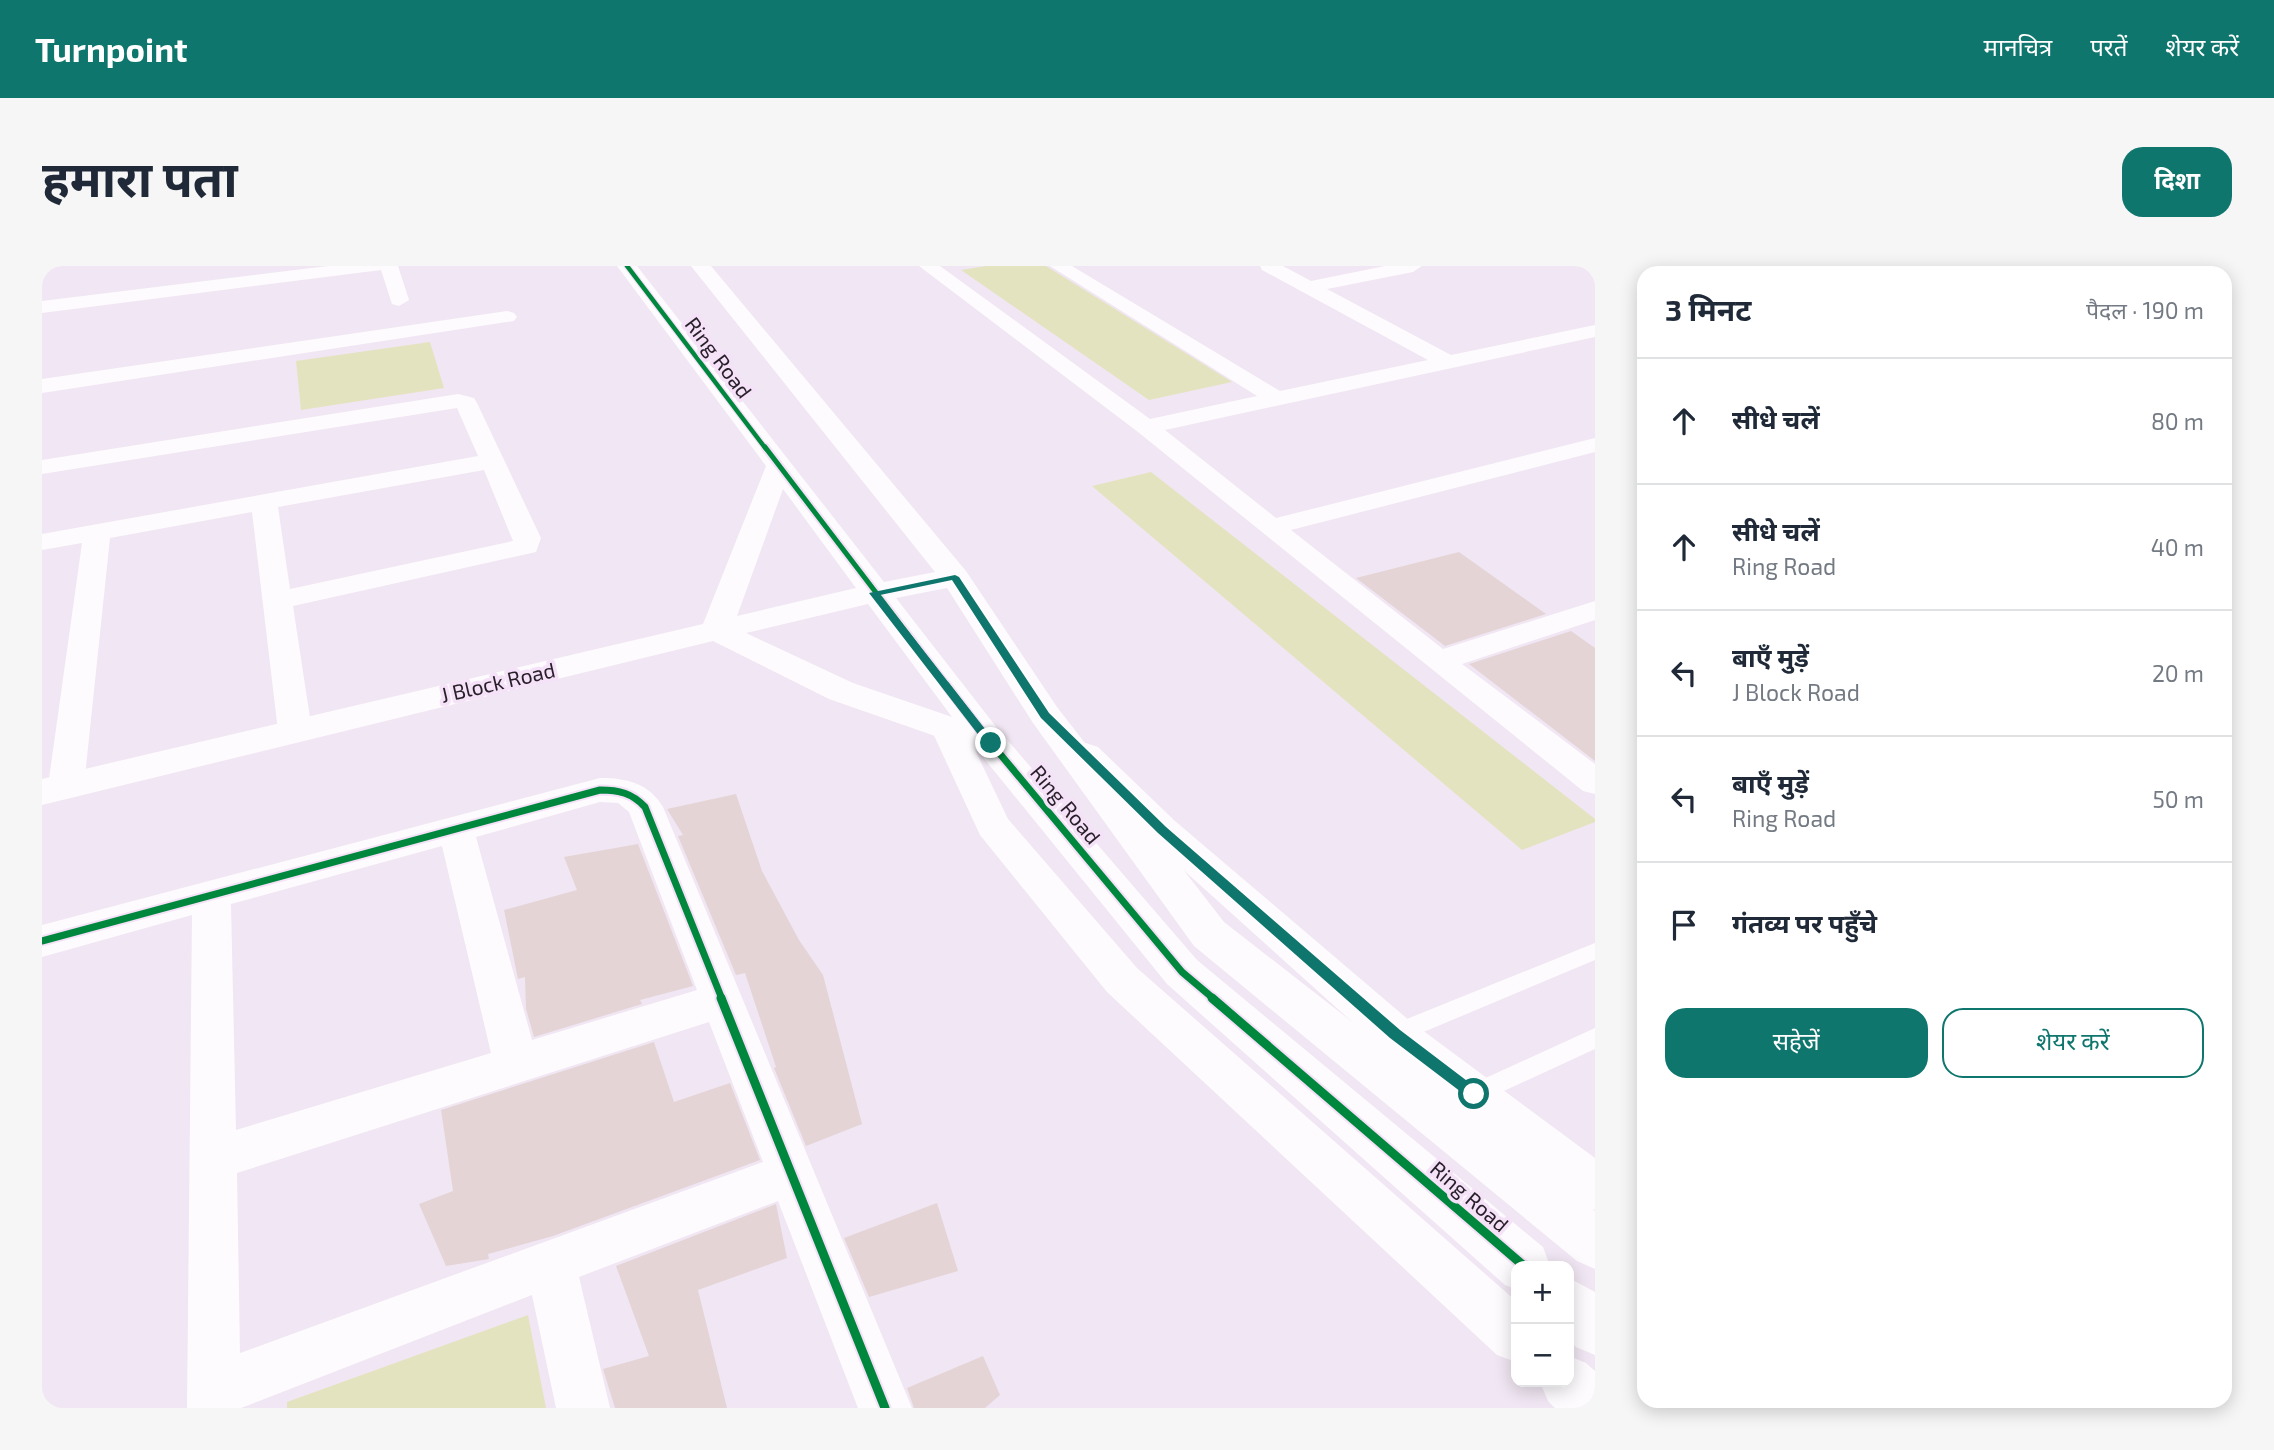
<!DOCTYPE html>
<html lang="hi">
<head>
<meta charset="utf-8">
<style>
	:root { --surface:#fff; --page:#f6f6f7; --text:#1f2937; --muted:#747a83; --line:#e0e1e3; --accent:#0f766e }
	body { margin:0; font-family:"Exo 2","Noto Sans Devanagari",sans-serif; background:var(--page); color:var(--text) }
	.controls { position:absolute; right:21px; bottom:21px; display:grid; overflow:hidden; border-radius:14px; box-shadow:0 4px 18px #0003 }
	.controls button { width:63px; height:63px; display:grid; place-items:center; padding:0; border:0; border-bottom:2px solid var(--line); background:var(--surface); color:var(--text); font:35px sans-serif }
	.stop { position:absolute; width:21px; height:21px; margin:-16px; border:5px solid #0f766e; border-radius:50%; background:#fff }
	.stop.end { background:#0f766e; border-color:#fff; box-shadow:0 2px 7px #0008 }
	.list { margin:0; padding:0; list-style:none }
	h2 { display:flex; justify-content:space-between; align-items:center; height:91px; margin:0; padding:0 28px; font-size:30px }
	h2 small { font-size:23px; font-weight:400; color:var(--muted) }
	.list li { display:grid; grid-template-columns:46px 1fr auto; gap:21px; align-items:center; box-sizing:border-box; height:126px; padding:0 28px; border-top:2px solid var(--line) }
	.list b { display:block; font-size:26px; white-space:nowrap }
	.list p { margin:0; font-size:23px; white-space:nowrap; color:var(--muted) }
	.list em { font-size:23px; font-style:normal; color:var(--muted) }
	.actions { display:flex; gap:14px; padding:21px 28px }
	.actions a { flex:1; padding:16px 0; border:2px solid var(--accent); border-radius:21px; text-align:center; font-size:24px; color:var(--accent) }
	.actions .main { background:var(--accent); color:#fff }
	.icon { flex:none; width:38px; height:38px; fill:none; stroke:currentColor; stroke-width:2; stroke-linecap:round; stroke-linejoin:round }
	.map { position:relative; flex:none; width:1553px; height:1142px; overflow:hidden; border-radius:21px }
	header { display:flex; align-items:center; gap:42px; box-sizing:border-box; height:98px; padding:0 35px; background:var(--accent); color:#fff }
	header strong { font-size:33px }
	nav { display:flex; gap:38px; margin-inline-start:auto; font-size:24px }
	.intro { display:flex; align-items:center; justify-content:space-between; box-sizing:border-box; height:168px; padding:0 42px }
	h1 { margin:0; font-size:49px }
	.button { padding:18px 32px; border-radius:21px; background:var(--accent); color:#fff; font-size:24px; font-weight:700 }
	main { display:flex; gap:42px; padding:0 42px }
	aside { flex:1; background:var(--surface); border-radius:21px; box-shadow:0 4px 18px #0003 }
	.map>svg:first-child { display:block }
	.green { fill:#e4e3bf }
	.building { fill:#e4d4d5 }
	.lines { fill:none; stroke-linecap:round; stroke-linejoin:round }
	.service { fill:#fdfbfd; fill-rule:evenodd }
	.minor { fill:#fdfbfd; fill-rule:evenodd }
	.tertiary { fill:#fdfbfd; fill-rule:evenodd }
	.cycleway-far3-casing { stroke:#f5e1f8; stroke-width:7 }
	.cycleway-far2-casing { stroke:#f5e1f8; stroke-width:9 }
	.cycleway-far1-casing { stroke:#f5e1f8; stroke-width:11 }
	.cycleway-casing { stroke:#f5e1f8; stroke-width:13 }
	.cycleway-far3 { stroke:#00873e; stroke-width:4.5 }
	.cycleway-far2 { stroke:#00873e; stroke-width:5 }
	.cycleway-far1 { stroke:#00873e; stroke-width:7 }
	.cycleway { stroke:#00873e; stroke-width:9 }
	.route { fill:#0f766e }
	.labels { text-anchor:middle; stroke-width:7; stroke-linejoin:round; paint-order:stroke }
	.street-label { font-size:21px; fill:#271f28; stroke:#f5e1f8 }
</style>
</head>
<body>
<header>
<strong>Turnpoint</strong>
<nav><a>मानचित्र</a><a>परतें</a><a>शेयर करें</a></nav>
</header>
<div class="intro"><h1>हमारा पता</h1><a class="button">दिशा</a></div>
<main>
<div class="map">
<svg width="1553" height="1142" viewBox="0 0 1553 1142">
	<rect width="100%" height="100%" fill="#f1e6f3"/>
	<g class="green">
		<polygon points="944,0 1004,0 1190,116 1107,134 919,4"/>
		<polygon points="388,76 402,122 259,144 254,95"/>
		<polygon points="1109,206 1553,553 1553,556 1480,584 1050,220"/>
		<polygon points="486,1049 504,1142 245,1142 245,1136"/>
	</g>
	<g class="building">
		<polygon points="1417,286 1504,348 1403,380 1314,312"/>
		<polygon points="1529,365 1553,382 1553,495 1427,398"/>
		<polygon points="694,528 720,605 757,674 781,709 820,858 764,880 732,802 734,801 703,707 694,709 636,570 641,569 625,543"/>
		<polygon points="596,578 651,720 598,734 600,738 492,771 484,743 483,711 476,713 462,644 535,624 522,591"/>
		<polygon points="612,776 632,836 688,817 718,894 511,970 446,988 447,993 404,1000 377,938 411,925 399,844"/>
		<polygon points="895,937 916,1005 827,1031 802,972"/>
		<polygon points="734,938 745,992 656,1024 685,1142 573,1142 561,1103 607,1090 574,1000"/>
		<polygon points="941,1090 958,1129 943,1142 872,1142 865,1122"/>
	</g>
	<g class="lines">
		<g class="service">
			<polygon points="1553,677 1553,694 1353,778 1345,775 1342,768 1345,761"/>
			<polygon points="1553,762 1553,783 1440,835 1432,839 1424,835 1420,828 1424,821"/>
		</g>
		<g class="minor">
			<polygon points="286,0 356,0 367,34 357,40 350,38 339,4 0,47 0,35"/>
			<polygon points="877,0 898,0 1108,153 1215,130 1008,0 1030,0 1238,125 1386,94 1220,4 1218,0 1241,0 1269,15 1343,0 1380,0 1371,6 1285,23 1409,89 1553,59 1553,71 1123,164 1234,252 1553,172 1553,186 1249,264 1401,383 1553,335 1553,354 1420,398 1553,498 1553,528 1541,525 1096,166"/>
			<polygon points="465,45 472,47 475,51 472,55 0,127 0,113"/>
			<path d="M416 128 432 132 435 137 499 272 494 286 251 340 270 465 265 473 253 476 241 473 236 465 210 246 68 272 42 520 36 529 24 532 12 529 6 520 40 277 0 284V268L436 190 415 142 0 208V194ZM442 204 471 275 248 323 236 241Z"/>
			<polygon points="906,452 918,455 923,463 966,553 1095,702 1474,1035 1474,1096 1455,1089 1065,726 938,569 889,463 894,455"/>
			<polygon points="1044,477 1056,481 1133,555 1368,755 1553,892 1553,944 1536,937 1338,781 1107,573 1032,497 1027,489 1032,481"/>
			<path d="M558 512C584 512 607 517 621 541L870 1142H816L736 935 537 1011 568 1142H514L490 1029 199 1142H145L150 649 0 691V659ZM558 536 576 537 587 546 655 724 490 774 434 571ZM400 580 449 787 194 864 189 638ZM667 756 721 896 198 1087 195 907Z"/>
			<polygon points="1527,1090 1544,1097 1553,1105 1553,1142 1513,1142 1506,1135 1498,1116 1527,1116"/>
		</g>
		<g class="tertiary">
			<path d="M575 0H595L842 316 893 306 649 0H669L924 305 1015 441 1182 656 1553 945V1003L1535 995 1152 680 991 457 905 322 854 332 955 462 1155 694 1501 981 1508 1000H1474V1023L1463 1019 1125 718 936 485 787 433 671 375 0 539V513L661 358 724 200ZM741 223 814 322 695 350ZM826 338 910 451 811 417 704 367Z"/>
			<polygon points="1527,1012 1553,1026 1553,1089 1534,1081 1527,1075"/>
		</g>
		<g class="cycleway-far3-casing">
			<polyline id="cycleway-far3" points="585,0 724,183"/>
		</g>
		<g class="cycleway-far2-casing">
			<polyline id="cycleway-far2" points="723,181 906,421"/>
		</g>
		<g class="cycleway-far1-casing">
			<g id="cycleway-far1">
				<polyline points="904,419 943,470 1140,706 1172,733"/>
				<path d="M0 675 558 524C577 524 590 527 603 541L680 733"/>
			</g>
		</g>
		<g class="cycleway-casing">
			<g id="cycleway">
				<polyline points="679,732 843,1142"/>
				<polyline points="1170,732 1482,1000"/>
			</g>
		</g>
		<use href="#cycleway-far3" class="cycleway-far3"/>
		<use href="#cycleway-far2" class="cycleway-far2"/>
		<use href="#cycleway-far1" class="cycleway-far1"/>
		<use href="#cycleway" class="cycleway"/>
	</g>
	<polygon class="route" points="913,309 917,311 1007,447 1124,561 1358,764 1437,824 1437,832 1427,832 1348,772 1116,567 999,452 910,314 838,329 954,477 945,480 827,327"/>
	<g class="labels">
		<g class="street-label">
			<text transform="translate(676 92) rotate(53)" y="7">Ring Road</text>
			<text transform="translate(456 417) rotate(-13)" y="7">J Block Road</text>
			<text transform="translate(1023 539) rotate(50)" y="7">Ring Road</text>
			<text transform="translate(1427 931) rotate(41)" y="7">Ring Road</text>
		</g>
	</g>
</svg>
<div class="controls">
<button>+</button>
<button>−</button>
</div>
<div class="stop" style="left:1432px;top:828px"></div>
<div class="stop end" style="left:949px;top:477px"></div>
</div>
<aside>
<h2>3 मिनट<small>पैदल · 190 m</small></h2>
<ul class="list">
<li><svg class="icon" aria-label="ahead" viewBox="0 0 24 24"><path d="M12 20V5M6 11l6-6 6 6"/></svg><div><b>सीधे चलें</b></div><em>80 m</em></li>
<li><svg class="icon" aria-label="ahead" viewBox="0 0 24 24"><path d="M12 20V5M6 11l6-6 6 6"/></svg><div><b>सीधे चलें</b><p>Ring Road</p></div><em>40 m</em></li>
<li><svg class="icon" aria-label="left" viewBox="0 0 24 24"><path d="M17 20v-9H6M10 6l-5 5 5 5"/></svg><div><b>बाएँ मुड़ें</b><p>J Block Road</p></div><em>20 m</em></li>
<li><svg class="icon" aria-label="left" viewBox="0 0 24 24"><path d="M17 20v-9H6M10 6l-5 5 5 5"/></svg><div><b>बाएँ मुड़ें</b><p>Ring Road</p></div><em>50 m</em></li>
<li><svg class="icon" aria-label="arrive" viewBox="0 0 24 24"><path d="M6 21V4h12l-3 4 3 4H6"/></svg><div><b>गंतव्य पर पहुँचे</b></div></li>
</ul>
<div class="actions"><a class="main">सहेजें</a><a>शेयर करें</a></div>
</aside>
</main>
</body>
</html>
